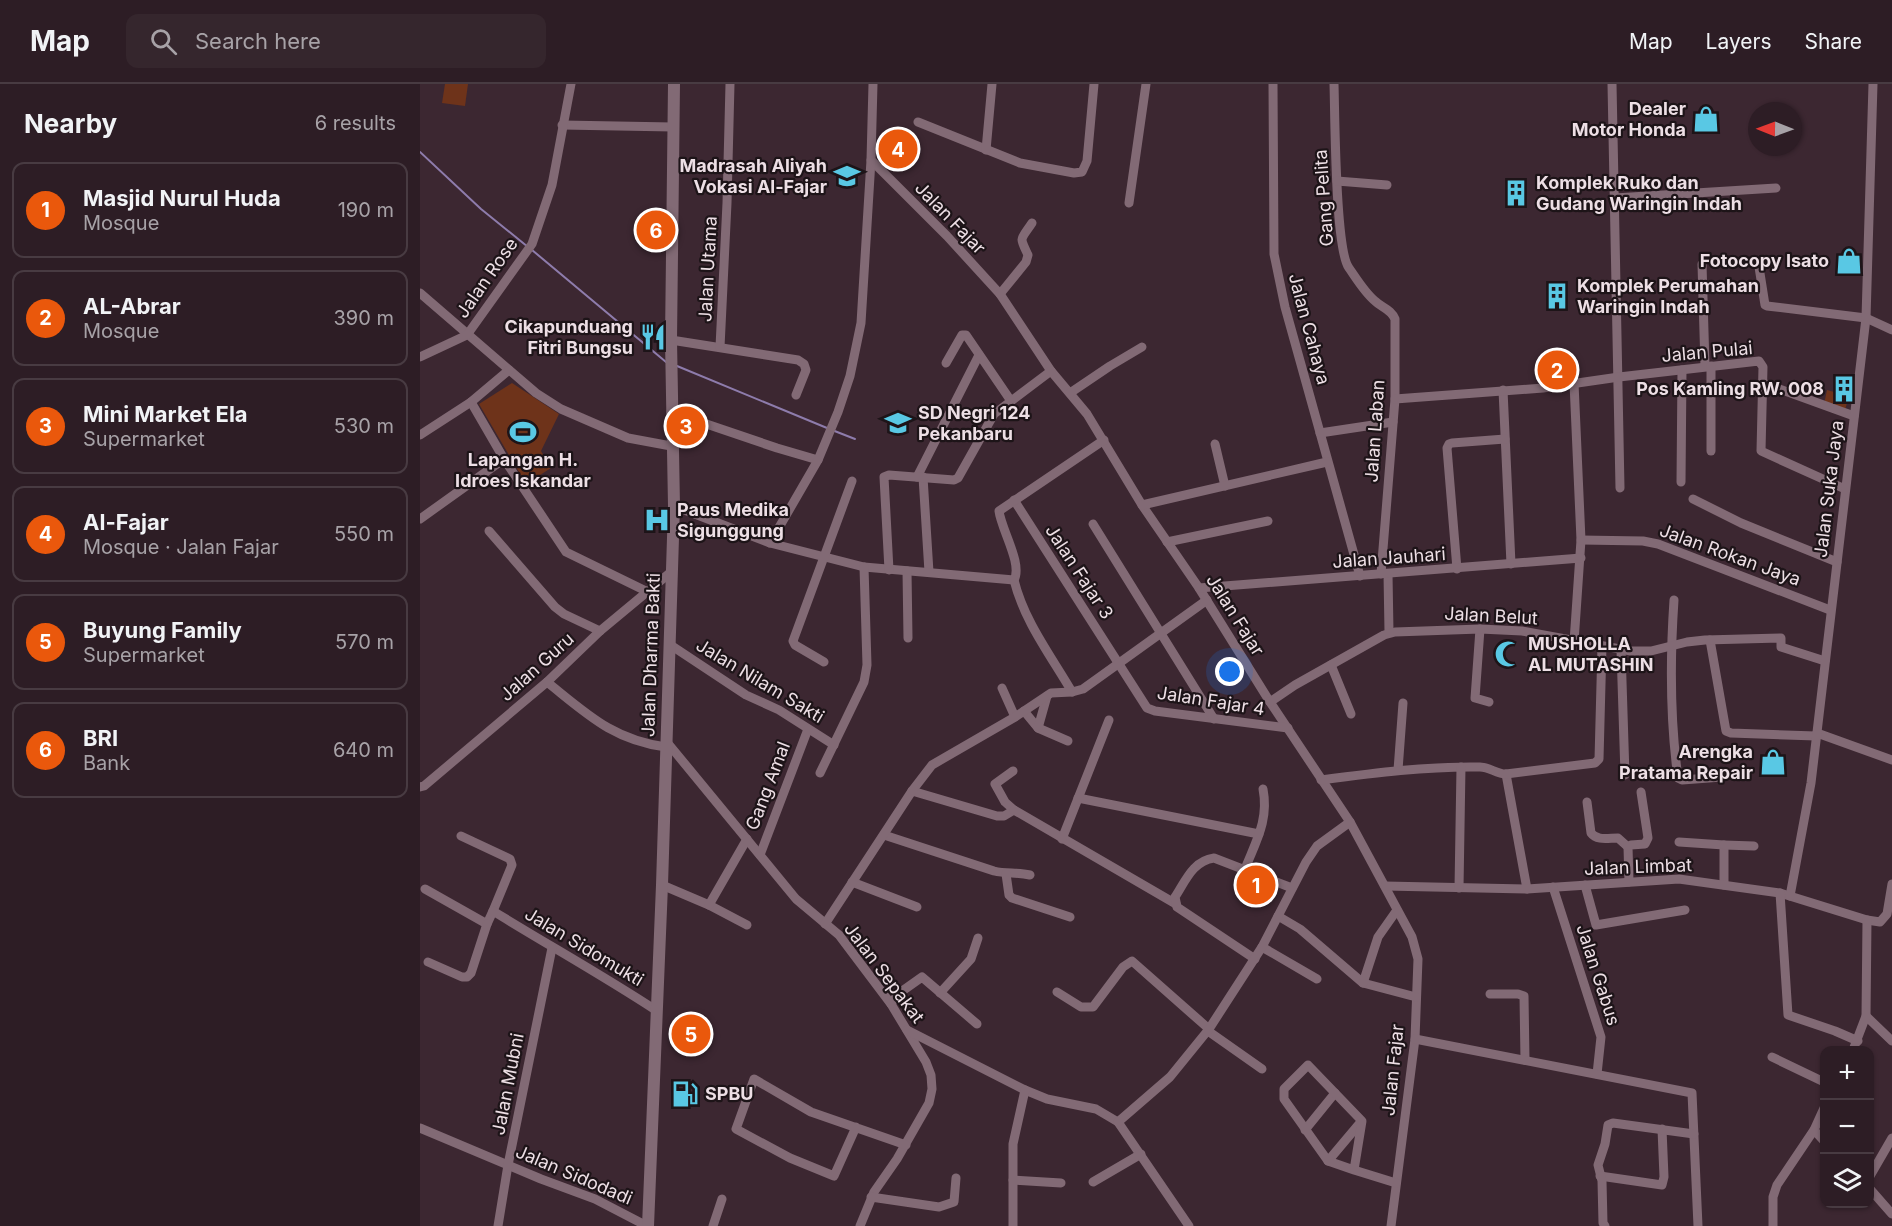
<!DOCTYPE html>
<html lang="en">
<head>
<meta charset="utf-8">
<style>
	:root { --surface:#2d1d25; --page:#35262d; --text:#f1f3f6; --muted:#a7a2a7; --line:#483b42; --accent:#ea580c }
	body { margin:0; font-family:Inter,sans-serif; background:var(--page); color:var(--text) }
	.controls { position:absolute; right:18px; bottom:18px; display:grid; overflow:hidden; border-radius:12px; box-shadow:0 2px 4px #0004 }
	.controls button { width:54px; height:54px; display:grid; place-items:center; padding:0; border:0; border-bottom:2px solid var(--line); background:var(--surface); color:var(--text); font:30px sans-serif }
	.compass { position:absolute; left:1328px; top:18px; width:54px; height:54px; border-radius:50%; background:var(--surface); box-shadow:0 2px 4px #0004; rotate:271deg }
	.you { position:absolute; left:810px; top:588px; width:21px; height:21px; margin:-15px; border:4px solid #fff; border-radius:50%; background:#1a73e8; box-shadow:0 0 0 9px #1a73e833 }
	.badge { display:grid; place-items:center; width:39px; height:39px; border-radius:50%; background:var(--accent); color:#fff; font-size:20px; font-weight:700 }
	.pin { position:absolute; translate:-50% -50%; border:3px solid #fff; box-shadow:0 2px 6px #0006 }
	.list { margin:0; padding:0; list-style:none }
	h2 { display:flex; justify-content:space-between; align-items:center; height:78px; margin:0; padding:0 24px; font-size:26px }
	h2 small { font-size:20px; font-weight:400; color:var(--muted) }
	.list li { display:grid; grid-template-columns:39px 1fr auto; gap:18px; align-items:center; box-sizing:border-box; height:96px; margin:0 12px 12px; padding:0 12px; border:2px solid var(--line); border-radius:12px }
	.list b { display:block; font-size:22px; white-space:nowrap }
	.list p { margin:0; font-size:20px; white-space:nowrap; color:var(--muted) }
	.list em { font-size:20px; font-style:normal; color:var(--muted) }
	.icon { flex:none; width:33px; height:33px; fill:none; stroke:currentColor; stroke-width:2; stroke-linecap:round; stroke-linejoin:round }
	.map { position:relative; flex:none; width:1472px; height:1142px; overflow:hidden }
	header { display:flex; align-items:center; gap:36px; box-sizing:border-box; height:84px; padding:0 30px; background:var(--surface); border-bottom:2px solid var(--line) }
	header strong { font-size:28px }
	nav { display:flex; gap:33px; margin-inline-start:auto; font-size:21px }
	.search { width:420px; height:54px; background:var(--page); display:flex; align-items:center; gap:15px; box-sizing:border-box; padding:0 21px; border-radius:12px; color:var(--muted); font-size:22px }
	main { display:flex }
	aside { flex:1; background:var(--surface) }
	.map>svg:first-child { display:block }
	.green { fill:#6e331a }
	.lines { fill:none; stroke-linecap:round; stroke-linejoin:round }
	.stream { stroke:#8e7cac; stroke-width:2 }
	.minor { stroke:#826a75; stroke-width:9 }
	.secondary { stroke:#826a75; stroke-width:12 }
	.labels { text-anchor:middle; stroke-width:4.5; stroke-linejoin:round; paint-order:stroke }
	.poi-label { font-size:18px; font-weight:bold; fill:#eddfe5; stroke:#1d1418; text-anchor:end }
	.street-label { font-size:18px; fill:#eddfe5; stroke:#1d1418 }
</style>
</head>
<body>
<header>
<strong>Map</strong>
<div class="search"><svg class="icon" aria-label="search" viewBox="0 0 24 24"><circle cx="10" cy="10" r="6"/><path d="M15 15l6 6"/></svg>Search here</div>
<nav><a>Map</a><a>Layers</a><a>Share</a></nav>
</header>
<main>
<aside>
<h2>Nearby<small>6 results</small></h2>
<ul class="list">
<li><span class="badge">1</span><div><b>Masjid Nurul Huda</b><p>Mosque</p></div><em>190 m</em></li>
<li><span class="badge">2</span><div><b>AL-Abrar</b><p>Mosque</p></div><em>390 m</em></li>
<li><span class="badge">3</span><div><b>Mini Market Ela</b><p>Supermarket</p></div><em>530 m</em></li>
<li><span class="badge">4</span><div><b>Al-Fajar</b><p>Mosque · Jalan Fajar</p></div><em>550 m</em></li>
<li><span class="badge">5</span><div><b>Buyung Family</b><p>Supermarket</p></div><em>570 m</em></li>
<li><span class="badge">6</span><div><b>BRI</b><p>Bank</p></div><em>640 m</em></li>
</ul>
</aside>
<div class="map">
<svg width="1472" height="1142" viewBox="0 0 1472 1142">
	<rect width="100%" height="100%" fill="#3c2731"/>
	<g class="green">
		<polygon points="25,0 48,0 45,22 22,19"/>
		<polygon points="92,299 139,330 121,367 131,384 106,400 59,320"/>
		<polygon points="1407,306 1429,312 1425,326 1404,320"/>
	</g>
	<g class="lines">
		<g class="stream">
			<polyline points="0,68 61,125 108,163"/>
			<polyline points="112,166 246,278"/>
			<polyline points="257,282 407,344"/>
			<polyline points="412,346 435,355"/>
		</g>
		<g class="minor">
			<polyline points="453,0 451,76 527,152 580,210 631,287 667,330 722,421 779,504 850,618 930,738 992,853 998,875 995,955 971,1142"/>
			<polyline points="853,0 854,170 865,223 940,492"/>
			<path d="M914 0C915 30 915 166 929 184 936 194 945 209 955 217 962 224 971 225 975 235V315L961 490"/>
			<polyline points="1192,0 1200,404"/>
			<polyline points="498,38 600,79 654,89 662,88 667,77 674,0"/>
			<polyline points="142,41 253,43"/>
			<polyline points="566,66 572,0"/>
			<polyline points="917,97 967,101"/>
			<polyline points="1195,114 1356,104"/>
			<polyline points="709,119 726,0"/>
			<polyline points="1282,180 1285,282"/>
			<polyline points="1339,183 1345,221 1347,222 1446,234 1472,246"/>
			<polyline points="0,209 116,309 141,325 208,354 251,362"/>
			<path d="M580 210 606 178 608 171C599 152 600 157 612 139"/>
			<polyline points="251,256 378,276 384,280 386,286 376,311"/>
			<polyline points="300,263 307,119 310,0"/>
			<polyline points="0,273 47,251 112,160 132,101 151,0"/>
			<polyline points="526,279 542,251 546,251 591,317"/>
			<polyline points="1154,299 1161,456 1154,558"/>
			<polyline points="1343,299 1434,332"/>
			<polyline points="1083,306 1091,480"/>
			<polyline points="650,309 690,282 722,263"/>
			<polyline points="975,315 1123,304 1199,293 1339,277 1343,283 1341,367 1425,405"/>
			<polyline points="51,318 84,375 146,468 228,508"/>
			<polyline points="251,328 357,364 398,376"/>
			<polyline points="900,349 973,338"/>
			<polyline points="0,351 51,318 89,286"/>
			<polyline points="795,360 805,402"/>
			<polyline points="1291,367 1291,282"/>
			<polyline points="497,393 559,271"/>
			<polyline points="503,393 509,488"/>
			<polyline points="1261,398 1262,286"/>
			<polyline points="1273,415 1321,439 1417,478"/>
			<polyline points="594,416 727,624 735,627 868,644"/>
			<polyline points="722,421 907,378"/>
			<path d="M254 422 350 459 444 483 594 496C603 480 581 445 579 427L684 356"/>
			<polyline points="0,435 84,375"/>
			<polyline points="673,440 794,635"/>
			<polyline points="69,447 135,523 144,530 180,547"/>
			<polyline points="1161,456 1223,457 1238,460 1410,526"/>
			<polyline points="747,458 848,437"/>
			<polyline points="350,459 398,376 418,328 430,292 441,239 451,76"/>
			<polyline points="1037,485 1027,364 1029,360 1032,359 1085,355"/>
			<polyline points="469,486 464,393 469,391 534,396 538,394 574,330 631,287"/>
			<polyline points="487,487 488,554"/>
			<polyline points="968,490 969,548"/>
			<path d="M594 496C604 537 631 572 652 608"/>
			<polyline points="779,504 1161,474"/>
			<path d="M1254 516C1250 575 1250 636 1258 694L1262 696 1302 693"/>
			<polyline points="1060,545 1055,614 1069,618"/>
			<polyline points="1290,556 1306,647 1311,649 1396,652"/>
			<polyline points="249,560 326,611 359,626 414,661"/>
			<polyline points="1201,566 1205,691"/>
			<polyline points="404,578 375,561 373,557 432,397"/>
			<polyline points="911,581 931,630"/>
			<path d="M127 598C167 630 193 656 246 663"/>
			<polyline points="582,604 595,633"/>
			<polyline points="850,618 875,601 964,551 975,548 1060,545 1102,547 1211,567 1231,567 1267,558 1285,556 1361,554 1361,563 1405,577"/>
			<polyline points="604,627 618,644 648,657"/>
			<polyline points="618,644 627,612"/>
			<polyline points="1397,649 1472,676"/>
			<polyline points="246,657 376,815 419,851 471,920 506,978 511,991 512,1005 509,1019 477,1075 454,1108 440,1142"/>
			<polyline points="978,686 983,619"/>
			<polyline points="400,689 444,598 447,581 444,483"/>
			<polyline points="1086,690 1107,805"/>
			<path d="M901 696C954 689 1007 682 1060 683 1070 683 1076 690 1086 690L1175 679 1179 675 1182 562"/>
			<polyline points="0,703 4,702 127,598 180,547 251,488"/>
			<polyline points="492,707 577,732 584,732 594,726 585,718 575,700 593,687"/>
			<polyline points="658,714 839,750"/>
			<path d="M1167 718 1171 749C1177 757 1188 754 1198 754L1208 763"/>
			<polyline points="594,726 756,820"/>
			<path d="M464 751 574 787C586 790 597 788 610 791"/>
			<polyline points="41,752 90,775 92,781 73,827"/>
			<polyline points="642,755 689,636"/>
			<polyline points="1259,758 1304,761 1304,801"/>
			<polyline points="1304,761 1334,762"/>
			<polyline points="340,771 388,645"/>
			<path d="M825 785C836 757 849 736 843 705"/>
			<polyline points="586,790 589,811 592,814 650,833"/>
			<polyline points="432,798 497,823"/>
			<polyline points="1209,798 1208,763 1211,761 1225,760 1228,754 1221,708"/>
			<polyline points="242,801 289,821 327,841"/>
			<polyline points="1165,801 1176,841 1265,826"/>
			<polyline points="965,802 1107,805 1259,795 1360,809 1447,836 1460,838 1467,830 1472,800"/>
			<polyline points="1133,803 1181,953 1177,990"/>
			<polyline points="1039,804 1041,683"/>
			<path d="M5 805 67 840 73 827C128 861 184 892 237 927"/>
			<polyline points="1360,809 1368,931 1415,947 1438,957"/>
			<polyline points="1370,812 1391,699 1446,234 1453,0"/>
			<polyline points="289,821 327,755"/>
			<polyline points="858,832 880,845 943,899 996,913"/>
			<polyline points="405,840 492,707 512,681 595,633 631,609 652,608 663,605 787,516"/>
			<polyline points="842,863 897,895"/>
			<path d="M835 875 757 823 755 813C766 796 773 777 794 774L872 804"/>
			<polyline points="8,878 42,893 47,893 51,889 67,840"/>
			<polyline points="943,899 958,853 977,826"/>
			<polyline points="637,908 661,923 673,923 703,883 712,877 789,945"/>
			<polyline points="520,909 551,875 558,854"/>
			<polyline points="1070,910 1098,910 1104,912 1105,976"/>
			<polyline points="471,920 478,910 502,893 557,940"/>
			<polyline points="1446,932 1472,957"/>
			<polyline points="487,946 605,1006 627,1015 676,1025 698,1038 769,1142"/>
			<polyline points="788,947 842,985"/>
			<polyline points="995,955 1272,1009 1278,1142"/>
			<polyline points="1433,966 1446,932 1447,836"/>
			<polyline points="1352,973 1404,998"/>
			<polyline points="698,1038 750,993 789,945 842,863 886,778 897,762 930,738"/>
			<polyline points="436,1043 414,1092 370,1074 316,1045 334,995 391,1028 486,1061"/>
			<polyline points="0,1044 121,1095 175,1115 227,1142"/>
			<polyline points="885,1046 915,1009"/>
			<polyline points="1394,1046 1404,1057"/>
			<polyline points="908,1077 940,1039"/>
			<polyline points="934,1086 908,1077 864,1015 864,1005 888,981 942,1037 934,1086 976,1099"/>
			<polyline points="1180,1092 1242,1101 1244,1093 1242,1045"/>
			<polyline points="1450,1092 1472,1054"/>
			<polyline points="593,1096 641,1099"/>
			<polyline points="673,1098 721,1070"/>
			<polyline points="1450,1105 1472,1130"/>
			<polyline points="451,1113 519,1123 534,1118 536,1094"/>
			<polyline points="78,1142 88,1081 132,864"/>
			<polyline points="293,1142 302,1115"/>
			<polyline points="593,1142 593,1060 605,1006"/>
			<polyline points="1185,1142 1183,1139 1182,1097 1178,1081 1185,1060 1188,1041 1193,1039 1274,1050"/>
			<polyline points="1353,1142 1353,1113 1357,1101 1394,1046 1404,1024"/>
		</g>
		<polyline class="secondary" points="228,1142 242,801 254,422 251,256 254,0"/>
	</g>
	<defs>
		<g id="shop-bare" transform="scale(2.07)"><path d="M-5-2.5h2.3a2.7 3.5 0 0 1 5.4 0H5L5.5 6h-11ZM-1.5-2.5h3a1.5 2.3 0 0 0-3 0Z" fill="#59c8e4" stroke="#1d1418" stroke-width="2.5" paint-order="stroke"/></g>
		<g id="school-bare" transform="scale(2.07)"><path d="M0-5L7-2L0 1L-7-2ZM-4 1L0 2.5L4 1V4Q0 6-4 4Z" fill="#59c8e4" stroke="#1d1418" stroke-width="2.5" paint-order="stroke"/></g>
		<g id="building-bare" transform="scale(2.07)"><path d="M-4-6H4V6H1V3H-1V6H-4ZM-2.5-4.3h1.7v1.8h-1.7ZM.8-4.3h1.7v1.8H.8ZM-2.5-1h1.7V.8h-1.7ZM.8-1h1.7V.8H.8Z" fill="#59c8e4" stroke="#1d1418" stroke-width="2.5" paint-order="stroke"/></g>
		<g id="restaurant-bare" transform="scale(2.07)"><path d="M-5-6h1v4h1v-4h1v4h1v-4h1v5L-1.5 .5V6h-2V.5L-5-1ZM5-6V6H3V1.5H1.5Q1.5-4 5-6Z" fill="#59c8e4" stroke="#1d1418" stroke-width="2.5" paint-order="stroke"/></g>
		<g id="stadium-bare" transform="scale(2.07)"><path d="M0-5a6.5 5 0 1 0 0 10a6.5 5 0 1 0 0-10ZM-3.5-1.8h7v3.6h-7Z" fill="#59c8e4" stroke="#1d1418" stroke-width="2.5" paint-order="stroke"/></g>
		<g id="hospital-bare" transform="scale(2.07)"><path d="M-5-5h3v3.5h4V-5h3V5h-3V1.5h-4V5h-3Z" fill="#59c8e4" stroke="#1d1418" stroke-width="2.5" paint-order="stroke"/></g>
		<g id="mosque-bare" transform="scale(2.07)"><path d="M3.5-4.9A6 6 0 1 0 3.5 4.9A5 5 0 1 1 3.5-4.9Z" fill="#59c8e4" stroke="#1d1418" stroke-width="2.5" paint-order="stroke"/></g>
		<g id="fuel-bare" transform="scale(2.07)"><path d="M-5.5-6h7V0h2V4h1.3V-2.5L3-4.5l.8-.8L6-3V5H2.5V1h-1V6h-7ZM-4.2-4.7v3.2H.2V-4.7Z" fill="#59c8e4" stroke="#1d1418" stroke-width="2.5" paint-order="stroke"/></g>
	</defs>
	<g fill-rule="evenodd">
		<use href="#shop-bare" x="1286" y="35"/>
		<use href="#school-bare" x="427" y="92"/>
		<use href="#building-bare" x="1096" y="109"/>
		<use href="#shop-bare" x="1429" y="177"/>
		<use href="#building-bare" x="1137" y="212"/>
		<use href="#restaurant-bare" x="233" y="253"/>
		<use href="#building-bare" x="1424" y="305"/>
		<use href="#school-bare" x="478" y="339"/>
		<use href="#stadium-bare" x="103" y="348"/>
		<use href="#hospital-bare" x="237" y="436"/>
		<use href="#mosque-bare" x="1088" y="570"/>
		<use href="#shop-bare" x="1353" y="678"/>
		<use href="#fuel-bare" x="265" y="1010"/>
	</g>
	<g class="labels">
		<g class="poi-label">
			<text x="1266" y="31">Dealer<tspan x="1266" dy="21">Motor Honda</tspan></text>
			<text x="407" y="88">Madrasah Aliyah<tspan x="407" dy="21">Vokasi Al-Fajar</tspan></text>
			<text x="1116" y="105" text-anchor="start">Komplek Ruko dan<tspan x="1116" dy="21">Gudang Waringin Indah</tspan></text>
			<text x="1409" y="183">Fotocopy Isato</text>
			<text x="1157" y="208" text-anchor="start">Komplek Perumahan<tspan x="1157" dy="21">Waringin Indah</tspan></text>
			<text x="213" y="249">Cikapunduang<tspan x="213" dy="21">Fitri Bungsu</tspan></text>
			<text x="1404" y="311">Pos Kamling RW. 008</text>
			<text x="498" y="335" text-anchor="start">SD Negri 124<tspan x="498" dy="21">Pekanbaru</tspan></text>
			<text x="103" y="382" text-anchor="middle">Lapangan H.<tspan x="103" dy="21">Idroes Iskandar</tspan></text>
			<text x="257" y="432" text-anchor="start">Paus Medika<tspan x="257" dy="21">Sigunggung</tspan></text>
			<text x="1108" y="566" text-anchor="start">MUSHOLLA<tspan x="1108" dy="21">AL MUTASHIN</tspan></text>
			<text x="1333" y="674">Arengka<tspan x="1333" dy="21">Pratama Repair</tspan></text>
			<text x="285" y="1016" text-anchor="start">SPBU</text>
		</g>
		<g class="street-label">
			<text transform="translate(904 114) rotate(-94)" y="6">Gang Pelita</text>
			<text transform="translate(530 134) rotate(46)" y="6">Jalan Fajar</text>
			<text transform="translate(288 185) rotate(-87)" y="6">Jalan Utama</text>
			<text transform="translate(67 194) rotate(-55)" y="6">Jalan Rose</text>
			<text transform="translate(889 245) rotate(75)" y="6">Jalan Cahaya</text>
			<text transform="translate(1287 268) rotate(-5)" y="6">Jalan Pulai</text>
			<text transform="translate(955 347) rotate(-86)" y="6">Jalan Laban</text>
			<text transform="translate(1409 405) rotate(-83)" y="6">Jalan Suka Jaya</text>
			<text transform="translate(1310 471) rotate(20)" y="6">Jalan Rokan Jaya</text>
			<text transform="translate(969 474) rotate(-4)" y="6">Jalan Jauhari</text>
			<text transform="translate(659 488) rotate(57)" y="6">Jalan Fajar 3</text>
			<text transform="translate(815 531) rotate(58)" y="6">Jalan Fajar</text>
			<text transform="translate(1071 532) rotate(3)" y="6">Jalan Belut</text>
			<text transform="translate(231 571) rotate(-88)" y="6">Jalan Dharma Bakti</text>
			<text transform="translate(117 583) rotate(-42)" y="6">Jalan Guru</text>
			<text transform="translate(340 597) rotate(31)" y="6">Jalan Nilam Sakti</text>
			<text transform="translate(791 617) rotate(9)" y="6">Jalan Fajar 4</text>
			<text transform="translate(348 702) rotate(-69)" y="6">Gang Amal</text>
			<text transform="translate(1218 783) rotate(-2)" y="6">Jalan Limbat</text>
			<text transform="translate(164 863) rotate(31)" y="6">Jalan Sidomukti</text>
			<text transform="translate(464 889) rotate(53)" y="6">Jalan Sepakat</text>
			<text transform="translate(1178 891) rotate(72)" y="6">Jalan Gabus</text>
			<text transform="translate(973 986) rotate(-84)" y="6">Jalan Fajar</text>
			<text transform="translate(88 1000) rotate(-79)" y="6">Jalan Mubni</text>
			<text transform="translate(154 1091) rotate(23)" y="6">Jalan Sidodadi</text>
		</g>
	</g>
</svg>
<div class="controls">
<button>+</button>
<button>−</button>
<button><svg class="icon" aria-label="layers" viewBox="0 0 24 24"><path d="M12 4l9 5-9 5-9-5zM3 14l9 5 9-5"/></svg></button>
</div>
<svg class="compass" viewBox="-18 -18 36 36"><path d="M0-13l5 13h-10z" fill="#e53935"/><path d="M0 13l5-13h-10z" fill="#a7a2a7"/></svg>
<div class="you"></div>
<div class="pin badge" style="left:836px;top:801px">1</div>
<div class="pin badge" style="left:1137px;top:286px">2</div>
<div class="pin badge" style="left:266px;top:342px">3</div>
<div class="pin badge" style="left:478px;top:65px">4</div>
<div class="pin badge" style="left:271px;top:950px">5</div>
<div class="pin badge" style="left:236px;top:146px">6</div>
</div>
</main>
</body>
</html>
